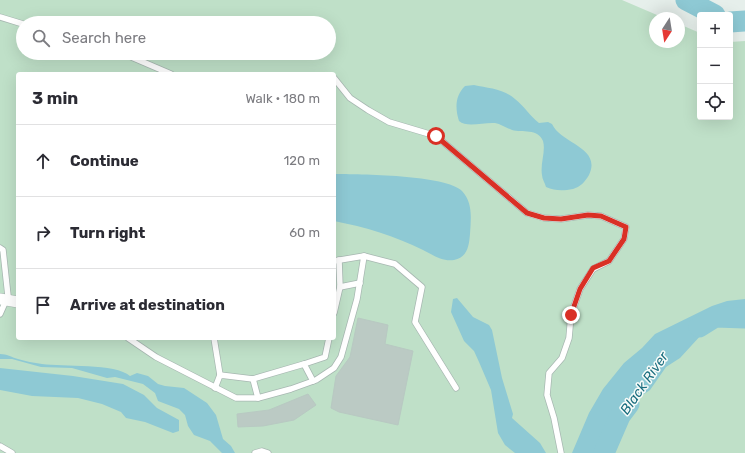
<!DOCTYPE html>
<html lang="en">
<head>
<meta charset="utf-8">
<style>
	:root { --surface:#fff; --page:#f2f2f3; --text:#2b2b33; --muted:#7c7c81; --line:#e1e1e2 }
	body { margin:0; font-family:Rubik,sans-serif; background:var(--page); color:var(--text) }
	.controls { position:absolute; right:12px; top:12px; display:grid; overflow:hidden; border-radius:4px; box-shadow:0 4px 16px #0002 }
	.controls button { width:36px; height:36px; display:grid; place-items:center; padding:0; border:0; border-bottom:1px solid var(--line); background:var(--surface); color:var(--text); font:20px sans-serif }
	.compass { position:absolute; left:649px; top:12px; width:36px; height:36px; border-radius:50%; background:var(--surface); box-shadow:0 4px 16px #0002; rotate:192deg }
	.stop { position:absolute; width:12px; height:12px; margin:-9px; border:3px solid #d93025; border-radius:50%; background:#fff }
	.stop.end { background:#d93025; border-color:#fff; box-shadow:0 1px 4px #0008 }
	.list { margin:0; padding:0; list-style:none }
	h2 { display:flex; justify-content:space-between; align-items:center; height:52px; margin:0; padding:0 16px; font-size:17px }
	h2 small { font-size:13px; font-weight:400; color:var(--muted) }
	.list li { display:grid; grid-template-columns:26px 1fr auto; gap:12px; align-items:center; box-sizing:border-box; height:72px; padding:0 16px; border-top:1px solid var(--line) }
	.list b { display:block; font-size:15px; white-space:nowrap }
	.list em { font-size:13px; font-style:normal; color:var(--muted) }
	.icon { flex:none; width:22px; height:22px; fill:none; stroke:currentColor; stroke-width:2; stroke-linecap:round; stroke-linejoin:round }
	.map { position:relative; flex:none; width:745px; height:453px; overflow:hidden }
	.search { position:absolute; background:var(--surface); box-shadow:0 4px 16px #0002; left:16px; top:16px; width:320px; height:44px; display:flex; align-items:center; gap:10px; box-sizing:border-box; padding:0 14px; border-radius:22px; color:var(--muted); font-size:15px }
	.panel { position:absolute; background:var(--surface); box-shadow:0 4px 16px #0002; left:16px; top:72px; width:320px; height:268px; border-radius:4px }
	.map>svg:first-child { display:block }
	.green { fill:#bfe0c8; fill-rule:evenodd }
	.water { fill:#8ec9d4 }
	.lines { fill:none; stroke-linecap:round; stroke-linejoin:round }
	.river { stroke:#8ec9d4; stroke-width:21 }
	.building { fill:#bbcac4; stroke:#b8c9c2 }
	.service-casing { stroke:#a8b8b2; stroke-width:7 }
	.minor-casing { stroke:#a8b8b2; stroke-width:12 }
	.service { stroke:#fff; stroke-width:5.5 }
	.minor { stroke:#fff; stroke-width:11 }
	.route { stroke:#d93025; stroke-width:5 }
	.labels { text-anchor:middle; stroke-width:3; stroke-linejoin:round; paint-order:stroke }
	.water-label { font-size:14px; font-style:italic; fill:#1c6f80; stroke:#f7fbf9 }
</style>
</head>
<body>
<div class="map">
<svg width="745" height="453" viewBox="0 0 745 453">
	<rect width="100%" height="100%" fill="#e6efeb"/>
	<path class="green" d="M0 0H622L664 18H655V42H679V24L700 33V117H730V42L745 41V453H0ZM23 23H329V53H23ZM18 74H334V338H18Z"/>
	<g class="water">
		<path d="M474 85C488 88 504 89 515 99 524 106 530 116 539 123L548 122 552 124C561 144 602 147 589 175 585 182 580 187 573 189 563 191 555 191 546 187 545 183 542 179 542 175 540 164 546 151 543 141 538 128 522 133 512 130 506 128 501 124 495 123 484 122 467 128 459 121 455 108 455 96 465 86Z"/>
		<path d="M334 174C358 174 447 175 462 191 473 203 471 218 470 234 469 245 468 257 454 260 443 262 433 255 423 250 395 236 365 227 334 221Z"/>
		<polygon points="457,298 473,317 489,325 492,330 502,378 513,414 512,418 540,443 546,453 515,453 505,445 498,433 491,390 479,362 474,351 464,341 451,312 453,299"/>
		<polygon points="745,299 745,318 724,317 702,334 680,358 666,367 650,390 628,405 615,429 605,453 572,453 589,413 603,389 624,363 642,348 655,334 712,306 727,301"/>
		<path d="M0 354C7 354 11 357 18 359 25 361 34 363 42 364 62 367 116 363 130 376L137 373 148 376 158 384 165 386 184 388 207 403 216 415 223 439 231 446 235 453H222L210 441 194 435 188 426 185 415 179 409 158 401 155 393 143 384 115 377 107 378 72 368 41 367 12 359H0Z"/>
		<polygon points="0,368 73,376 123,384 144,395 157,408 179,420 179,431 173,433 145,422 126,418 121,412 102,404 78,398 32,396 0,390"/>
	</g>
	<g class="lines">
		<g class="river">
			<polyline points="686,0 715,15"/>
			<polyline points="730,22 745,21"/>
			<polyline points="699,327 715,317 745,318"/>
			<polyline points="604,453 620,416 629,404"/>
		</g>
	</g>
	<g class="building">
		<polygon points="358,318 388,325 385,344 413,351 398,425 339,412 331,408 336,376 350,357"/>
		<polygon points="308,394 316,405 294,420 263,426 238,427 237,414 269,410"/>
	</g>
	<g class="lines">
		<g class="service-casing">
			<g id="service">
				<polyline points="0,17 23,24"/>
				<polyline points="122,53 171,74"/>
				<polyline points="334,78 350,98 368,110 389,122 436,136 527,213 544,218 561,219 588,215 601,216 626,227 624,239 609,261 593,269 580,289 571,315 569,338 562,358 549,373 547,395 554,418 561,453"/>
				<polyline points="0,248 3,250 8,296 0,314"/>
				<polyline points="364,256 395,264 422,287 415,322 456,388"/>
				<polyline points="340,287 360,283"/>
				<polyline points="334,313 340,287 339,260"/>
				<polyline points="128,338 156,357 236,398 258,398 291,389 316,380 334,368 341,357 357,299 364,256 334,261"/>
				<polyline points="214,338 220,375"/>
				<polyline points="304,364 325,357 329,338"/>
				<polyline points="253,379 258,398"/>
				<polyline points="215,388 220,375 253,379 304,364 313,381"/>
				<polyline points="0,446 12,453"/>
				<polyline points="255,453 262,451 268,453"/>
			</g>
		</g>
		<g class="minor-casing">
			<polyline id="minor" points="0,299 18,302"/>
		</g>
		<use href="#service" class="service"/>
		<use href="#minor" class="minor"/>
	</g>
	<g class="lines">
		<polyline class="route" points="436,136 527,213 544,218 561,219 588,215 601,216 626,227 624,239 609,261 593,268 580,289 571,315"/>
	</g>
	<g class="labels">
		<g class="water-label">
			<text transform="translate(644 383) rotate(-55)" y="5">Black River</text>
		</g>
	</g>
</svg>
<div class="controls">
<button>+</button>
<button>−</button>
<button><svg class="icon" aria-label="locate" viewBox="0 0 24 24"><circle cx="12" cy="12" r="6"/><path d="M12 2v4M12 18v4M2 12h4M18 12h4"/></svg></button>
</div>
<svg class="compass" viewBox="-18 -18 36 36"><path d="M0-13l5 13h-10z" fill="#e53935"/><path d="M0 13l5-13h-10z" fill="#7c7c81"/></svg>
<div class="stop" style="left:436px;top:136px"></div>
<div class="stop end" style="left:571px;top:315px"></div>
<div class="search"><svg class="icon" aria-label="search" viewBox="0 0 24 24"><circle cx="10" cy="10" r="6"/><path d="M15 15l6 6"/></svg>Search here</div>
<section class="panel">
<h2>3 min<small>Walk · 180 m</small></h2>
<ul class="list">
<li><svg class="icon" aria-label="ahead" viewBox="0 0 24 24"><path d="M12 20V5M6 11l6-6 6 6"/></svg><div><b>Continue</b></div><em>120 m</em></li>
<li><svg class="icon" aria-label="right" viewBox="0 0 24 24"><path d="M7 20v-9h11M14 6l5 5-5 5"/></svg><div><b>Turn right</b></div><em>60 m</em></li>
<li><svg class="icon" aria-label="arrive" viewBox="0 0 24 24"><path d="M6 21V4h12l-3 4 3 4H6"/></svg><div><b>Arrive at destination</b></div></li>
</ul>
</section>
</div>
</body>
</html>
